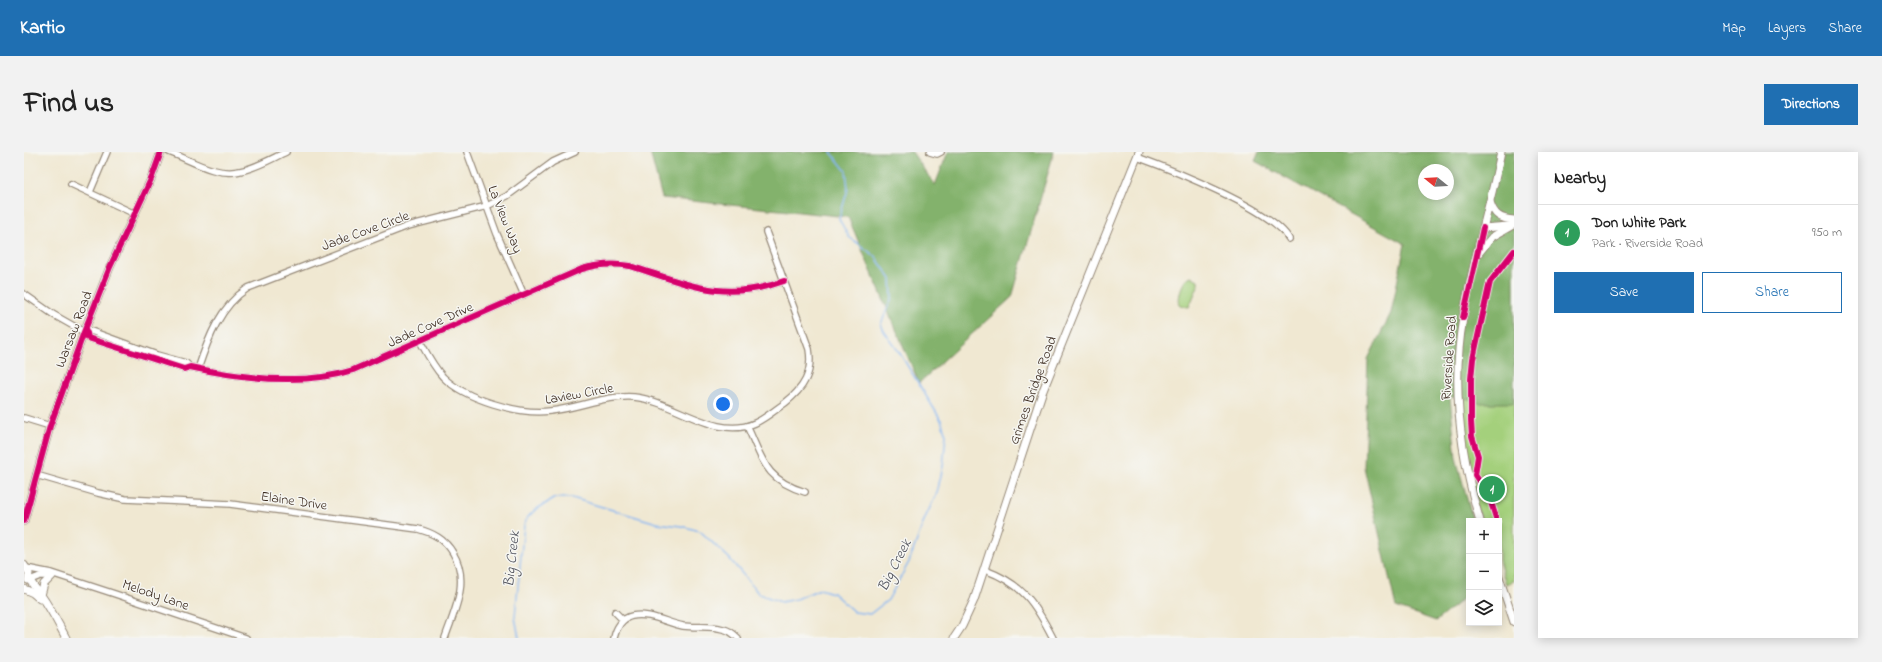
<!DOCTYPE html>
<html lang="en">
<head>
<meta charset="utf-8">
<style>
	:root { --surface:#fff; --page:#f2f2f2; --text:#222; --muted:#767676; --line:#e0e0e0; --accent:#1f6fb2 }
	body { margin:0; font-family:"Indie Flower",sans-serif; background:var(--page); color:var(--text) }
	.controls { position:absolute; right:12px; bottom:12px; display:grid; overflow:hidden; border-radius:0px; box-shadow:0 2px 10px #0003 }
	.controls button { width:36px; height:36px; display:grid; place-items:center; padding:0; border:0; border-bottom:1px solid var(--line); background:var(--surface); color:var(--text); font:20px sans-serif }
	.compass { position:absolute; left:1394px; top:12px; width:36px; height:36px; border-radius:50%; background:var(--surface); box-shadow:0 2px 10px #0003; rotate:288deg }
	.you { position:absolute; left:699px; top:252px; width:14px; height:14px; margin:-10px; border:3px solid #fff; border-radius:50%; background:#1a73e8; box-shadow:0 0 0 6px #1a73e833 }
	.badge { display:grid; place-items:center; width:26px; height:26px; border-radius:50%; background:var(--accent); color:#fff; font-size:13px; font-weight:700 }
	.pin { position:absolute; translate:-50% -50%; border:2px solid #fff; box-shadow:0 1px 4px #0006 }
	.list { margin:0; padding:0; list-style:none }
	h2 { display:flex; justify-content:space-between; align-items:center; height:52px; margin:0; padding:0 16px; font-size:17px }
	h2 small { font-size:13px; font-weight:400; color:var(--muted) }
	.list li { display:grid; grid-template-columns:26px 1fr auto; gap:12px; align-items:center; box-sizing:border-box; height:56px; padding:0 16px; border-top:1px solid var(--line) }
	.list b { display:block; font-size:15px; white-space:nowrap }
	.list p { margin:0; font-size:13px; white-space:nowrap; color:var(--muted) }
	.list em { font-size:13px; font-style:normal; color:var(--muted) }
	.actions { display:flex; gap:8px; padding:12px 16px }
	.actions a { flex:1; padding:9px 0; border:1px solid var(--accent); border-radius:0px; text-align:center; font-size:14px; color:var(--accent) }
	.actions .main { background:var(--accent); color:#fff }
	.icon { flex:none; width:22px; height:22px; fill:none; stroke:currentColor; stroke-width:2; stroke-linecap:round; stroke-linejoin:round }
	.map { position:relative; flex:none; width:1490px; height:486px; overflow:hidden; border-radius:0px }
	header { display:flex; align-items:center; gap:24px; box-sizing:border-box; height:56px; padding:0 20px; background:var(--accent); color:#fff }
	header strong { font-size:19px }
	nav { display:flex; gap:22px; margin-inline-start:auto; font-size:14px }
	.intro { display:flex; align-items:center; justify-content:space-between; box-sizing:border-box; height:96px; padding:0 24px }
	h1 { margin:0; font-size:28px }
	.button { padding:10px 18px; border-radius:0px; background:var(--accent); color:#fff; font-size:14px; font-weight:700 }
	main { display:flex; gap:24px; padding:0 24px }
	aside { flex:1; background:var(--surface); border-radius:0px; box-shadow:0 2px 10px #0003 }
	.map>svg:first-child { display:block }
	.green { fill:#a4d07c; stroke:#707d4d }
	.forest { fill:#83b26c; stroke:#5f6e45; fill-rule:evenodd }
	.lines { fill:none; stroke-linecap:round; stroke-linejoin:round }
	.stream { stroke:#87b7f2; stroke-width:1.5 }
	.minor-casing { stroke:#968978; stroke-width:8 }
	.tertiary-casing { stroke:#968978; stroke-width:9 }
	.minor { stroke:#fff; stroke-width:5.5 }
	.tertiary { stroke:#fff; stroke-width:7 }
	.cycleway-casing { stroke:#f6f6f2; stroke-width:8 }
	.cycleway { stroke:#d6006c; stroke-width:6 }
	.labels { text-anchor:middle; stroke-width:3; stroke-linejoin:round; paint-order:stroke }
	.street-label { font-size:14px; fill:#3b2a1e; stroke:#f6f6f2 }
	.water-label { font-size:15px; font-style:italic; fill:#52545e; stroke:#f6f6f2 }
</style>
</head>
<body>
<header>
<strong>Kartio</strong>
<nav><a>Map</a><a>Layers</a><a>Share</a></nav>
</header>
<div class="intro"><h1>Find us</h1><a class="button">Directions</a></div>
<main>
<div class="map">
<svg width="1490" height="486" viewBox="0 0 1490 486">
	<rect width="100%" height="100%" fill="#f6f6f2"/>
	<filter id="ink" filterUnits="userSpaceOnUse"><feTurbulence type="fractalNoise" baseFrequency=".025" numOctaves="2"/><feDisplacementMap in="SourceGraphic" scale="8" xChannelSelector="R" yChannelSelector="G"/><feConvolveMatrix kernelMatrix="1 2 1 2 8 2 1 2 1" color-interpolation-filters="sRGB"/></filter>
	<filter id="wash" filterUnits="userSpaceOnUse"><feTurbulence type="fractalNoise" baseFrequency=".012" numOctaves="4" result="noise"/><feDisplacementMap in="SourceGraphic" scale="16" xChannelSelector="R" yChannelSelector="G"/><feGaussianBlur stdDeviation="0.9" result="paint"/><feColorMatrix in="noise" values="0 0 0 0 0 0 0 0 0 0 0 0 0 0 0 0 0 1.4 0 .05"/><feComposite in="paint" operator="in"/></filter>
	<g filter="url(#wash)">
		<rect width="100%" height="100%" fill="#f0e8d2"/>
		<g class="green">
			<path d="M1167 124 1174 128V134L1165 155 1156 154C1153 146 1158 127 1167 124Z"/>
			<polygon points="1490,234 1490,429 1482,432 1475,409 1475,369 1458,369 1449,346 1433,238"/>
		</g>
		<g class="forest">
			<polygon points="626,0 888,0 911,33 924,0 1030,0 988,145 895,231 824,65 638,46"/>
			<path d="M1235 0H1490V251H1454L1442 246 1426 245 1432 306 1449 369H1445V442L1412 469 1372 455 1340 315 1344 207 1367 161 1381 92 1231 9ZM1400 18H1424V42H1400Z"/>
		</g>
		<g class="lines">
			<polyline class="stream" points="495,486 491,465 500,373 504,365 511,358 531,346 548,346 633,371 657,374 676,379 705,406 735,442 757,450 772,447 796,437 809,441 830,460 846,462 864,448 885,410 901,366 913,341 919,314 922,283 917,268 875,200 860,179 857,172 868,145 867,127 851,104 825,85 815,67 824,37 822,19 807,0"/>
		</g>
	</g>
	<g filter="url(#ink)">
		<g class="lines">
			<g class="minor-casing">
				<g id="minor">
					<path d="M145 0C167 8 192 25 216 19 232 16 247 7 262 0"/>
					<polyline points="443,0 473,82 500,143"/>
					<polyline points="906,0 913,2 917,0"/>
					<path d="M1113 5C1146 17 1250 58 1265 87"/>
					<polyline points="47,32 111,62"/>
					<polyline points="66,40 83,0"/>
					<polyline points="0,142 30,163 60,180 63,181 67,179 133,203 162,211 166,215"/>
					<path d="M63 181 64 186 160 217 166 215C216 226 280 234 329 218L558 117C575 112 589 111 606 114 664 132 699 151 760 129"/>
					<path d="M396 189C403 202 409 214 419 225 441 247 495 263 526 259 555 256 581 243 610 245 650 249 692 289 731 271 742 266 751 258 761 251 780 236 789 221 785 197L742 80"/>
					<path d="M174 217C184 187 196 154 224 136L384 74 463 54 483 44 529 10 551 0"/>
					<polyline points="0,266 26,274"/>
					<path d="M723 274C739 308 741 328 781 340"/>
					<path d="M12 323 74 341 101 347 206 352 394 377C409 381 421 387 429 401 446 429 431 457 421 486"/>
					<polyline points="2,416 27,421 91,442 222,486"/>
					<path d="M961 418C999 432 1011 451 1029 486"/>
					<polyline points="6,428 16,424 26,424"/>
					<polyline points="591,460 599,468"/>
					<path d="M590 486C592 476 598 466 608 464 625 460 643 471 659 474 672 476 686 473 699 477 705 478 710 482 714 486"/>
				</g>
			</g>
			<g class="tertiary-casing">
				<g id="tertiary">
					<path d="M1466 50C1470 63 1476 67 1490 68"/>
					<polyline points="1459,76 1485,74"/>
					<polyline points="1454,102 1468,85 1489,73"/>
					<polyline points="0,369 26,274 60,180 86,115 128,25 137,0"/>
					<path d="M1456 369C1436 302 1427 235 1439 166 1448 110 1466 56 1477 0"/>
					<polyline points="0,413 5,421 4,428"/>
					<path d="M5 425C7 433 13 437 17 443 27 457 34 471 42 486"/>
					<polyline points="1475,425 1490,470"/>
					<polyline points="0,437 9,441 16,447"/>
					<polyline points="17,443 20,432 28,424"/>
					<polyline points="930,486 938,474 950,448 1018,241 1115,0"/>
				</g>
			</g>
			<use href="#minor" class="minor"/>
			<use href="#tertiary" class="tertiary"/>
			<g class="cycleway-casing">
				<g id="cycleway">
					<polyline points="1439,166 1459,76"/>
					<path d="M63 181 64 186 160 217 166 215C216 226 280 234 329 218L558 117C575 112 589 111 606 114 664 132 699 151 760 129"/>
					<polyline points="0,369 26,274 60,180 86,115 128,25 137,0"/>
					<polyline points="1473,369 1465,344 1451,323 1454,304 1448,284 1447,269 1447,227 1449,207 1466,130 1490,99"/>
				</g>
			</g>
			<use href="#cycleway" class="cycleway"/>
		</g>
	</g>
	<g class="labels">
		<g class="street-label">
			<text transform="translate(482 67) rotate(68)" y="5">La View Way</text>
			<text transform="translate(341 78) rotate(-20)" y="5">Jade Cove Circle</text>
			<text transform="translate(406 172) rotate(-24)" y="5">Jade Cove Drive</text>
			<text transform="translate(49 177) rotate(-69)" y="5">Warsaw Road</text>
			<text transform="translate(1424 206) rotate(-86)" y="5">Riverside Road</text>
			<text transform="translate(1008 238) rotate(-70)" y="5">Grimes Bridge Road</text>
			<text transform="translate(555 241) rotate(-10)" y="5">Laview Circle</text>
			<text transform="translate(270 348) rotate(8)" y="5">Elaine Drive</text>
			<text transform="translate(132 442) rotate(19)" y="5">Melody Lane</text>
		</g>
		<g class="water-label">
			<text transform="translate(487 407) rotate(-84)" y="5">Big Creek</text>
			<text transform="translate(870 413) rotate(-63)" y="5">Big Creek</text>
		</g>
	</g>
</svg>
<div class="controls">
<button>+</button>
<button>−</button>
<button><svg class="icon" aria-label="layers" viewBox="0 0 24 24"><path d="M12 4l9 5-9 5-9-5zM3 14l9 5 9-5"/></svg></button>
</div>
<svg class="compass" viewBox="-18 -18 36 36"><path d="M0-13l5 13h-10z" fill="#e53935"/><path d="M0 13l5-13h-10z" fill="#767676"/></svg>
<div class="you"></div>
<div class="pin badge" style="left:1468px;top:337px;background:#2e9e5b">1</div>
</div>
<aside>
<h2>Nearby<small></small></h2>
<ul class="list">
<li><span class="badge" style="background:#2e9e5b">1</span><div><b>Don White Park</b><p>Park · Riverside Road</p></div><em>950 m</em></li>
</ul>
<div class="actions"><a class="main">Save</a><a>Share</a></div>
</aside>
</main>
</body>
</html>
